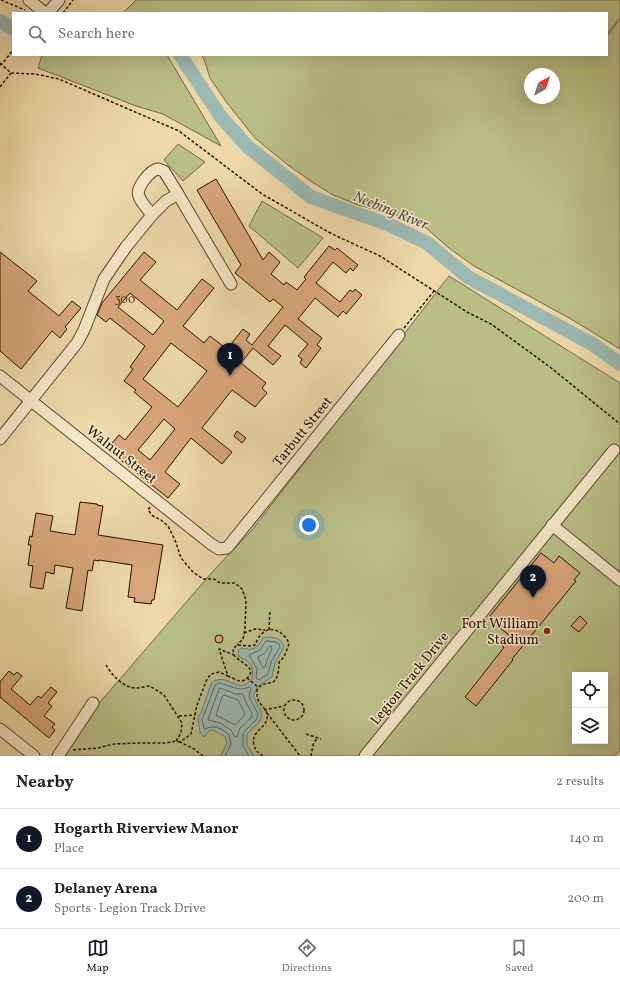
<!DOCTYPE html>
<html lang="en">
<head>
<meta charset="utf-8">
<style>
	:root { --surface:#fff; --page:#f6f6f6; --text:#222; --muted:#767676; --line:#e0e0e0; --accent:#111827 }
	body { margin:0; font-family:Vollkorn,serif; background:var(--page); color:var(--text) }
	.controls { position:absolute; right:12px; bottom:12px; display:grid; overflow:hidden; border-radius:0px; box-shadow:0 4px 16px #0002 }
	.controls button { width:36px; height:36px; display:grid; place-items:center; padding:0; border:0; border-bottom:1px solid var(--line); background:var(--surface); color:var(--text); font:20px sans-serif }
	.compass { position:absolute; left:524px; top:68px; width:36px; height:36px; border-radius:50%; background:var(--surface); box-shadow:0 4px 16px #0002; rotate:39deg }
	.you { position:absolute; left:309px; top:525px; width:14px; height:14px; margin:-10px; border:3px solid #fff; border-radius:50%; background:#1a73e8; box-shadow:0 0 0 6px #1a73e833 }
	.badge { display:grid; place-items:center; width:26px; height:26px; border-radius:50%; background:var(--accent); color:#fff; font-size:13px; font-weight:700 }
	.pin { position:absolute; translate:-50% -33px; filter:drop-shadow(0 1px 2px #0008) }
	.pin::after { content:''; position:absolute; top:21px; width:14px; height:12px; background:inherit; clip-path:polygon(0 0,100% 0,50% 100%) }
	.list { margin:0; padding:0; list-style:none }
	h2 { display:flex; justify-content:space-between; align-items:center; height:52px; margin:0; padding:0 16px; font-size:17px }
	h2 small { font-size:13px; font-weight:400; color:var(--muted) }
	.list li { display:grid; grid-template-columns:26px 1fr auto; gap:12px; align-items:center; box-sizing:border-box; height:60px; padding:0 16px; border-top:1px solid var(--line) }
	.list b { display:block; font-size:15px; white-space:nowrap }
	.list p { margin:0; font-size:13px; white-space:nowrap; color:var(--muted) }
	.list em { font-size:13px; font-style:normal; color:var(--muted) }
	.icon { flex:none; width:22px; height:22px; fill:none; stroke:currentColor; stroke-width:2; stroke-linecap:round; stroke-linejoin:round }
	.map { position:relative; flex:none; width:620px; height:756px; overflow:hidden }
	.search { position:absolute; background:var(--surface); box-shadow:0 4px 16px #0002; left:12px; right:12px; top:12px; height:44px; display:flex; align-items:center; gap:10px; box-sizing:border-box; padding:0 14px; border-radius:0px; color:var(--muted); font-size:15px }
	.sheet { height:172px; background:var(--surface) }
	nav { display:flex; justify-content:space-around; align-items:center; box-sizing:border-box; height:56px; border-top:1px solid var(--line); background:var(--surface); font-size:11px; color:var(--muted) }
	nav a { display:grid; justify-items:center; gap:2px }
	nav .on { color:var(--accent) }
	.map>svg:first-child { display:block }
	.green { fill:#b9be87; stroke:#716644; fill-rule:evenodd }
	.water { fill:#9bb8b1; stroke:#6d746a }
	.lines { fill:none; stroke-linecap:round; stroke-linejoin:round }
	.shore { stroke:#626258; stroke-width:1 }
	.river { stroke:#9bb8b1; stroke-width:14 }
	.building { fill:#d7a67a; stroke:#290d00; fill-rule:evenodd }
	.minor-casing { stroke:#5a402a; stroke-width:13 }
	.path { stroke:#290d00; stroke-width:1.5; stroke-dasharray:3 2; stroke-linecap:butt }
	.minor { stroke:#f3e6c7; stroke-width:11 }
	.poi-dot { fill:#8f2418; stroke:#f3e6c7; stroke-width:1.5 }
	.labels { text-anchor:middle; stroke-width:3; stroke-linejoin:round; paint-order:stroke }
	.number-label { font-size:12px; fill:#54331e }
	.street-label { font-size:14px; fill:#290d00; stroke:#f3e6c7 }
	.poi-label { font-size:14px; fill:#290d00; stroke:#f3e6c7; text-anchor:end }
	.water-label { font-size:15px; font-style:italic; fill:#51493e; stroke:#f3e6c7 }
</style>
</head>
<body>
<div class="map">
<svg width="620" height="756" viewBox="0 0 620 756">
	<rect width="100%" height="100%" fill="#ecd8a9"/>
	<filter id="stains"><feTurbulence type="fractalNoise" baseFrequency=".005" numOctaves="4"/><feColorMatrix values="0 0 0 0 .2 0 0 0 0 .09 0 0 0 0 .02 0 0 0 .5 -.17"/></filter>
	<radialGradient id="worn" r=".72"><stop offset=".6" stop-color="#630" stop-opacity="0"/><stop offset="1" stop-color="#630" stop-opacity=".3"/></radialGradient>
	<g class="green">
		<polygon points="136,0 620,0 620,18 607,34 607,13 123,13"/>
		<path d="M620 19V349L571 319 474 266 449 248 417 220 358 205 333 195 312 182 288 165 255 138 227 103 210 78 204 59 201 55H607V36ZM530 74H554V98H530Z"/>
		<polygon points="42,55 167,55 221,146 163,114 136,106 38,68"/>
		<polygon points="178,144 205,162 183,181 164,160"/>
		<polygon points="262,201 323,238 298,268 249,226"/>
		<path d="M449 276 620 383V750L615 756H60L94 709 214 570 252 530ZM575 675H605V741H575Z"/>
	</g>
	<path class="water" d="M269 637C277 638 282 639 284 647L275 663 272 677 258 686 253 696C264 717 267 716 247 734V745L254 756H221L227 743 225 737 215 731 210 730 204 737 200 732 198 717 201 713 212 682C227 674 233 688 244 685 247 684 250 681 252 679 254 667 251 661 239 657L238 650 242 648C253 651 257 649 263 638Z"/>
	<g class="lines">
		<g class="shore">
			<polygon points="268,641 276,642 279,644 280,647 271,662 268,674 258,680 256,678 257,669 249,655 260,650 265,642"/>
			<polygon points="271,646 272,649 267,660 265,667 263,668 258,657 265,653 269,647"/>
			<polygon points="220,688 236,694 243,694 245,700 252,714 252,717 240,728 237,737 235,737 231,730 220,723 208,720 213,705"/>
			<polygon points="224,695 238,700 245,714 243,717 235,725 216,715 222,697"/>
			<path d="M225 756 231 744 229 735C220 727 215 725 204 729L202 719 204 715 215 685 219 683C229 685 239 692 249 687L251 688 249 697 258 714 256 720 243 733V746L249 756"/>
		</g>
		<g class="river">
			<polyline points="0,21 13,29"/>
			<polyline points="180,55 221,117 248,147 311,197 392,226 427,243 468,277 594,345 620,364"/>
		</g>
	</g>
	<g class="building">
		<path d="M216 179 263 260 269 252 280 262 271 274 284 285 286 282 297 290 306 279 304 277 329 246 335 250 337 248 358 265 353 271 350 268 346 273 333 262 316 283 340 302 350 290 353 292 355 289 362 295 346 314 343 311 338 317 315 298 298 319 322 338 317 345 321 348 306 368 300 363 302 359 298 356 308 344 285 325 268 346 281 356 273 365 253 348 241 363 266 383 262 388 267 393 255 407 232 390 202 428 232 452 222 464 191 438 165 472 180 484 168 498 107 449 119 435 125 440 152 407 134 392 136 390 124 381 133 369 130 367 145 346 110 318 106 322 97 315 102 303 144 252 156 262 140 280 177 310 202 279 214 288 183 326 204 343 210 336 227 349 243 329 250 334 246 340 252 345 283 307 273 299 270 302 235 273 241 265 197 190ZM130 293 164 321 153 335 118 307ZM171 343 207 371 178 407 143 379ZM164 419 175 429 150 460 138 450Z"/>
		<polygon points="0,252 37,281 28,291 59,316 72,301 81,308 65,327 67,329 60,338 52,331 21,369 0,351"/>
		<polygon points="237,431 246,438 242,443 234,436"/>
		<polygon points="80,502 97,504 97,505 103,506 98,535 163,545 154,600 152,600 151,604 134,602 135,598 128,597 132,565 99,560 99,561 94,560 92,571 88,570 82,611 66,608 73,568 55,565 54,574 46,572 43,589 30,587 33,566 28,565 31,545 28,545 30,536 32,537 36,513 53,516 50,531 75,535"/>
		<polygon points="541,553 554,563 559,556 580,573 574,580 576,581 512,659 513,660 476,706 465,697 502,650 504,647 502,646 510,636 490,620 492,617 490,616"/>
		<polygon points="580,616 587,623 579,632 571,626"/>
		<circle cx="219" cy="639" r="4"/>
		<polygon points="9,671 14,675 17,672 22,676 11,689 30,705 38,696 41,698 51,687 57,692 48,703 52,706 44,716 55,724 52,727 55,730 49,738 0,697 0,682"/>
	</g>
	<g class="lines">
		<g class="minor-casing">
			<g id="minor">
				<polyline points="29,0 45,13"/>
				<polyline points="48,13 59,0"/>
				<polyline points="178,194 231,284"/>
				<polyline points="0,376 211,544 219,549 227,548 399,335"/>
				<path d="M0 439 77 343 84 330 104 279 126 247 152 215C148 209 141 203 139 196 135 189 150 170 158 169 160 169 162 171 164 171L178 194 166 201 152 215"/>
				<polyline points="552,525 620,580"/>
				<polyline points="0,729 34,756"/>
				<polyline points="58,756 93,703"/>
				<polyline points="365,756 614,450"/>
			</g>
		</g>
		<g class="path">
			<polyline points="1,0 25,10"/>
			<polyline points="63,13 73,0"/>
			<polyline points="0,63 11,73 35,74 59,79 179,131 262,194 332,234 380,256 467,312 491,324 550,367 620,424"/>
			<polyline points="0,65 2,64 13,50"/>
			<polyline points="0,87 11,73"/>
			<polyline points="404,328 434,291"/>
			<polyline points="150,507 148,510 153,516 161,520 168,526 175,540 181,558 193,572 203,579 214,579 220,583 235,583 242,589 246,600 245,629 243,639 237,645"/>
			<polyline points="269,630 270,610"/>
			<polyline points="244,633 255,629 265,630"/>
			<path d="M106 665C112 675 124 689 137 688 141 688 146 686 150 686L164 695 182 723 181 733 176 741"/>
			<path d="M228 676C233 678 241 684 246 679 260 668 238 662 234 655"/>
			<polyline points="247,678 258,687"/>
			<circle cx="294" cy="710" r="10"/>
			<polyline points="264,710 284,706"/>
			<polyline points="267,713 300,756"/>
			<polyline points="179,716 195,715"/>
			<polyline points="306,734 321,739"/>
			<polyline points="73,750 98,748 114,744 139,743 166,743 176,741 180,742"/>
			<path d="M203 756 194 749 180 742 191 734 197 705 207 679 211 674 219 672 228 676 219 649 234 655 233 649 237 645 251 646 255 645C257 641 259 635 264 632 273 625 286 634 289 644L284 657 279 662C278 694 266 676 257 690 256 706 265 704 267 715 269 728 250 730 254 745 255 750 258 753 263 756"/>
			<polyline points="311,756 313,745 317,738"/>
		</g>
		<use href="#minor" class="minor"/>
	</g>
	<circle class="poi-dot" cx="547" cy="631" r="4"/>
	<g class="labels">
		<g class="number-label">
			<text x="125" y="303">300</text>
		</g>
		<g class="street-label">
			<text transform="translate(302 431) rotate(-51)" y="5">Tarbutt Street</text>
			<text transform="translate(122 454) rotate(38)" y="5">Walnut Street</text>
			<text transform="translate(409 678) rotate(-51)" y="5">Legion Track Drive</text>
		</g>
		<g class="poi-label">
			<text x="539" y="628">Fort William<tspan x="539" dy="16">Stadium</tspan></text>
		</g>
		<g class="water-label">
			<text transform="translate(391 210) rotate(22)" y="5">Neebing River</text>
		</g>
	</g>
	<rect width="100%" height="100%" filter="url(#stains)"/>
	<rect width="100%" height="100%" fill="url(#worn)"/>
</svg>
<div class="controls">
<button><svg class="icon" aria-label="locate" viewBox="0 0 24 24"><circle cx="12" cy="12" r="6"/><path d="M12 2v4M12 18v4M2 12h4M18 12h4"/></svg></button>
<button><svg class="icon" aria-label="layers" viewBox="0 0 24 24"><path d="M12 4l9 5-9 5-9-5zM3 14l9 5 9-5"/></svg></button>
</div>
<svg class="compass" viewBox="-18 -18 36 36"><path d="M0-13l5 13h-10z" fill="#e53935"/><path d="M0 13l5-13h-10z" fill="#767676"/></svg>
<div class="you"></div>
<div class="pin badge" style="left:230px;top:376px">1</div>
<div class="pin badge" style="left:533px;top:598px">2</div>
<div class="search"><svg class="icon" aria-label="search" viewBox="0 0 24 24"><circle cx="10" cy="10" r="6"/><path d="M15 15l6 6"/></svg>Search here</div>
</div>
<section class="sheet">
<h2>Nearby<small>2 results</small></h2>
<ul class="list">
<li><span class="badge">1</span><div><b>Hogarth Riverview Manor</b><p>Place</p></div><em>140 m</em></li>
<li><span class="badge">2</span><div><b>Delaney Arena</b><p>Sports · Legion Track Drive</p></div><em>200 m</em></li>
</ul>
</section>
<nav>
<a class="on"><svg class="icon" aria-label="map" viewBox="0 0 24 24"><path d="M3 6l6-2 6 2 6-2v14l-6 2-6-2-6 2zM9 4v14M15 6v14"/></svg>Map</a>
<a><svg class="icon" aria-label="directions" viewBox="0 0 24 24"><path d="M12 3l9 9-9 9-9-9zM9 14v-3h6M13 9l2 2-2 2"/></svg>Directions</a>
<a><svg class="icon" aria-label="saved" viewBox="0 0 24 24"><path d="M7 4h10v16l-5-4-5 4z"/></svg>Saved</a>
</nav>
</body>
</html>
